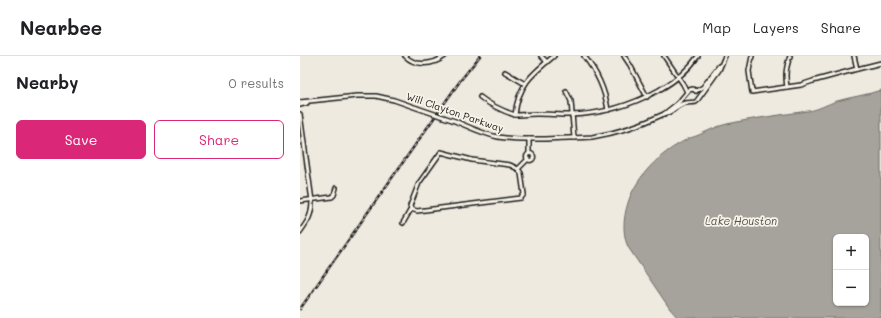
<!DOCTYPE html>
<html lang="en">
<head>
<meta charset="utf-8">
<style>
	:root { --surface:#fff; --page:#f2f2f2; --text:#202124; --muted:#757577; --line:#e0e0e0; --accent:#db2777 }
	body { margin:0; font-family:Mali,sans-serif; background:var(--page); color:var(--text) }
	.controls { position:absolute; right:12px; bottom:12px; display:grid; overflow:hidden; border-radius:6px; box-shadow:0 1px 3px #0004 }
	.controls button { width:36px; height:36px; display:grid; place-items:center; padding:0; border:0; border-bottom:1px solid var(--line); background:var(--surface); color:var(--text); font:20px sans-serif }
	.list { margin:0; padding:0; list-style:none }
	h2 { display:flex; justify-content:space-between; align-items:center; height:52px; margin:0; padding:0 16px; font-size:17px }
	h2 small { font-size:13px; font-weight:400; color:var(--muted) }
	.actions { display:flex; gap:8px; padding:12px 16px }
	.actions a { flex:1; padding:9px 0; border:1px solid var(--accent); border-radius:6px; text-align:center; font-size:14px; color:var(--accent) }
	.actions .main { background:var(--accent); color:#fff }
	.map { position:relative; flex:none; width:581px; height:262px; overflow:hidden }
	header { display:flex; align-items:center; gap:24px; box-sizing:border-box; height:56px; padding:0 20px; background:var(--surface); border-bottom:1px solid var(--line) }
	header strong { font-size:19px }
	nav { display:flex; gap:22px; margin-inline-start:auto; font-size:14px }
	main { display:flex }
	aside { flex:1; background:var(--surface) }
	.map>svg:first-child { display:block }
	.water { fill:#a6a39d; stroke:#6f6d69; fill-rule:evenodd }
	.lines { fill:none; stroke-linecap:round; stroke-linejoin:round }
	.minor-casing { stroke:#1c1c1c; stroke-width:6 }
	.minor { stroke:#f7f3e8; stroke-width:3 }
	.rail-casing { stroke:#1c1c1c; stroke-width:2.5 }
	.rail { stroke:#f7f3e8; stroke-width:1; stroke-dasharray:3; stroke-linecap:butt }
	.minor-bridge-casing { stroke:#1c1c1c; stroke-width:6; stroke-linecap:butt }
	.minor-bridge { stroke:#f7f3e8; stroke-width:3 }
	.labels { text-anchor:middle; stroke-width:3.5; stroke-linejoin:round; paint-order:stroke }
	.street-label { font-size:10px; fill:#1c1c1c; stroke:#f7f3e8 }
	.water-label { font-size:11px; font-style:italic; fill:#535250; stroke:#f7f3e8 }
</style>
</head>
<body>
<header>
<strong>Nearbee</strong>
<nav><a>Map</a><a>Layers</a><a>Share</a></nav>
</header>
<main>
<aside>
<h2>Nearby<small>0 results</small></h2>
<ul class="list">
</ul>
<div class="actions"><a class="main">Save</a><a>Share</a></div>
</aside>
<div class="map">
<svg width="581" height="262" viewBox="0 0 581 262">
	<rect width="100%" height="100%" fill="#eeeae0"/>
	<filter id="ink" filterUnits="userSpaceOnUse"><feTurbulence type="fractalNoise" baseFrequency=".025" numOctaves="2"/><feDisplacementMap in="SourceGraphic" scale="8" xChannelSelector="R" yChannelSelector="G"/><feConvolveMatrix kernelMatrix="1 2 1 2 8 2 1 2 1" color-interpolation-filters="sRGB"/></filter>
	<g filter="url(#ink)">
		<path class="water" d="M581 34V262H378L370 253 328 191C321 175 324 157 330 141 341 115 364 94 390 82 393 81 397 80 401 78 410 74 418 70 427 68 454 62 481 59 508 55 518 54 527 48 537 45 551 41 567 39 581 34ZM536 181H566V247H536Z"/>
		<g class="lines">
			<g class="minor-casing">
				<g id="minor">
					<path d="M105 0C116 11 133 9 145 0"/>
					<polyline points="241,0 247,6"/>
					<path d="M284 0C297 16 305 33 308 54"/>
					<polyline points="324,0 330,9 347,41"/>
					<polyline points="364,0 383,28 387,36"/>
					<polyline points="452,0 449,15 452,36 501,29 513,25 557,13 581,7"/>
					<polyline points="554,0 557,13"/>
					<polyline points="205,16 225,28"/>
					<path d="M487 31C485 18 486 12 490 0"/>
					<polyline points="266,35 271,45 274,82"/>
					<polyline points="396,35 403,31 419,10"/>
					<path d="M180 41C190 49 203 55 215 59 222 59 230 58 237 58 248 58 259 59 271 59 301 58 332 49 359 34 375 25 388 15 398 0"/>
					<polyline points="0,46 57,40 76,40 94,44 117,52"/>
					<polyline points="0,49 7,47"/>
					<path d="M0 58 12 145C12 159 8 165 0 176"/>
					<polyline points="364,58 378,47 389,34 393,33 396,35"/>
					<path d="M215 59C218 29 232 18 254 0"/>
					<path d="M155 65C169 71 183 78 198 81 214 84 230 83 246 83 261 82 277 82 292 81 317 77 341 69 364 58 372 57 375 51 382 48 387 46 392 47 396 46L419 14 425 0"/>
					<polyline points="229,83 229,97"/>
					<polygon points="141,96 172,104 210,109 218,113 221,117 224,138 221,142 117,155 111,153 110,150 119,127"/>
					<circle cx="230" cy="101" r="3.5"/>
					<polyline points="218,113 228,103"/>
					<polyline points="0,145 32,141 34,139 36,132"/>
					<polyline points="103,167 111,153"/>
				</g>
			</g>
			<use href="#minor" class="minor"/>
			<g class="rail-casing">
				<polyline id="rail" points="0,253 160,25 180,0"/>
			</g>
			<use href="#rail" class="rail"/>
			<g class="minor-bridge-casing">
				<polyline id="minor-bridge" points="117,52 155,65"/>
			</g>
			<use href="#minor-bridge" class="minor-bridge"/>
		</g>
	</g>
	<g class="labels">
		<g class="street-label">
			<text transform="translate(155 56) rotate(19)" y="4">Will Clayton Parkway</text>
		</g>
		<g class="water-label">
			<text x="441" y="169">Lake Houston</text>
		</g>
	</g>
</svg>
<div class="controls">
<button>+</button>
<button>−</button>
</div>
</div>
</main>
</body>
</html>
